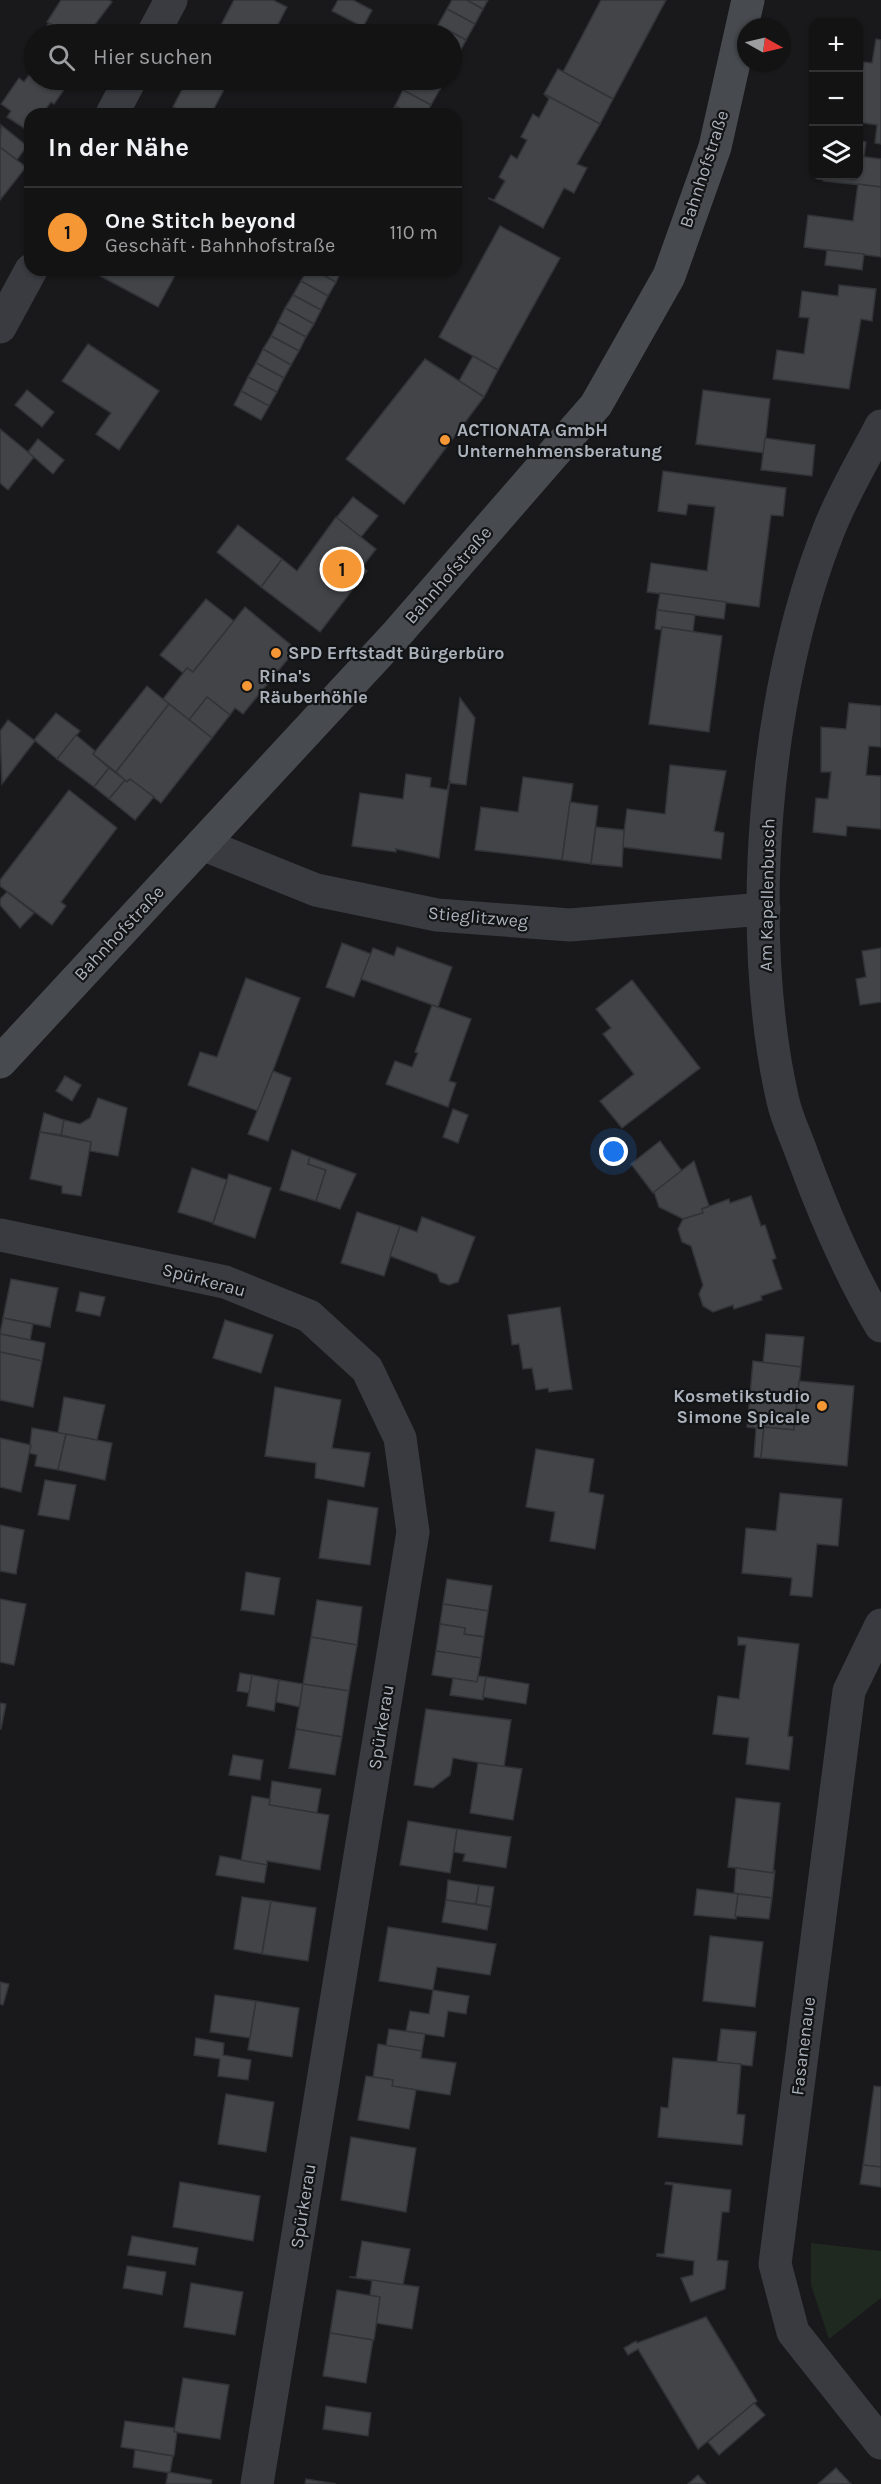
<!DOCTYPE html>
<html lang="de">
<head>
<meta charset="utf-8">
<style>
	:root { --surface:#131314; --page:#1c1c1d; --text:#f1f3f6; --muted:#9d9ea0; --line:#323234; --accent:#f69735 }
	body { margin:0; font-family:Karla,sans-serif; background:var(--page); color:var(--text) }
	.controls { position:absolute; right:18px; top:18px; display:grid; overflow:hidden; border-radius:12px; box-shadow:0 2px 4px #0004 }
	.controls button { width:54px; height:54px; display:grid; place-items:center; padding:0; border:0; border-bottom:2px solid var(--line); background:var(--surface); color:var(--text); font:30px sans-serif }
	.compass { position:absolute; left:737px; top:18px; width:54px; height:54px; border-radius:50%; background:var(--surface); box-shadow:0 2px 4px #0004; rotate:98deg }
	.you { position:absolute; left:614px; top:1152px; width:21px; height:21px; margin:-15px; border:4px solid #fff; border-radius:50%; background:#1a73e8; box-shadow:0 0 0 9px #1a73e833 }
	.badge { display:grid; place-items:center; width:39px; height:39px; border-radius:50%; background:var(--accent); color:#111; font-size:20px; font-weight:700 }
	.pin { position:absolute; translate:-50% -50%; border:3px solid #fff; box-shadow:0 2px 6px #0006 }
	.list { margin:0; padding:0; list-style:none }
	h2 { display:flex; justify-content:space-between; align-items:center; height:78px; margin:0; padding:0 24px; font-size:26px }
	h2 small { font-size:20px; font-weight:400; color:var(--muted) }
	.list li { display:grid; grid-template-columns:39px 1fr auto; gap:18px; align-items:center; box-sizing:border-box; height:90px; padding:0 24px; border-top:2px solid var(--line) }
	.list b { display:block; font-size:22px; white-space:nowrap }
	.list p { margin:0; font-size:20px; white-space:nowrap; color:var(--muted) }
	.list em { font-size:20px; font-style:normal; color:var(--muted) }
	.icon { flex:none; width:33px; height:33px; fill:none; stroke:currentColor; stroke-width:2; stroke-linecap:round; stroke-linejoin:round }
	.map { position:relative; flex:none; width:881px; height:2484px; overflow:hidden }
	.search { position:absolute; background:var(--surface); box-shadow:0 2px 4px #0004; left:24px; top:24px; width:438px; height:66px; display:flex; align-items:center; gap:15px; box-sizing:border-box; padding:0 21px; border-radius:33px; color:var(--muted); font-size:22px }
	.panel { position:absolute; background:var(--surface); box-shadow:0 2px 4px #0004; left:24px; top:108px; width:438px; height:168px; border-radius:18px }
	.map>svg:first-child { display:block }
	.green { fill:#202920 }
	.building { fill:#434448; stroke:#323337; stroke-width:1.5 }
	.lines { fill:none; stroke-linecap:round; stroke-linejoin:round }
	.street { stroke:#393b40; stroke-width:33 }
	.secondary { stroke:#474b50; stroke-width:33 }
	.poi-dot { fill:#f69735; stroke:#131416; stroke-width:2 }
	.labels { text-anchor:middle; stroke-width:4.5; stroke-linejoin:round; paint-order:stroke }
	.street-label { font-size:18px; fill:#abb2bb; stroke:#131416 }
	.poi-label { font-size:18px; font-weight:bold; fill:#abb2bb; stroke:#131416; text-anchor:start }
</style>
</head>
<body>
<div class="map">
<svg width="881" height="2484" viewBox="0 0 881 2484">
	<rect width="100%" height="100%" fill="#19191b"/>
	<polygon class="green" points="811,2243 881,2251 881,2298 829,2339 811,2285"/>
	<g class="building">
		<polygon points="61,0 109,0 112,2 90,31 92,34 68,34 47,22"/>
		<polygon points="234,0 273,0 287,7 273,34 230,34 219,29"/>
		<polygon points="338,0 353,0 372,10 363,27 332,11"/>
		<polygon points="452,0 467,0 483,9 475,24 447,9"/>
		<polygon points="467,0 488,0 483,9"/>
		<polygon points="601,0 666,0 613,99 563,72"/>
		<polygon points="447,9 475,24 466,40 438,25"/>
		<polygon points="49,23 68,34 41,34"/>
		<polygon points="438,25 466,40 457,57 452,54 452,34 434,34"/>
		<polygon points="876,39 881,40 881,144 875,143 877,125 858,122 858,90 864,62 872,63"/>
		<polygon points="34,68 34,80 63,80 68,84 54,104 51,102 42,114 30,114 30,132 7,117 11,111 1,104 19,78 24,82"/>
		<polygon points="558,69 613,99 600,124 544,94"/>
		<polygon points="187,80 229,80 211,114 187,114 173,107"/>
		<polygon points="280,80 297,80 294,87"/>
		<polygon points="409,80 422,80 440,89 431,105 403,90"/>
		<polygon points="422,80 445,80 440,89"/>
		<polygon points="403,90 431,105 426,114 409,114 395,106"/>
		<polygon points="544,94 600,124 577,164 587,168 574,193 564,188 543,228 488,198 494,200 505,181 499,177 511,155 517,159 527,140 521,137 533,114 539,118 549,99"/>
		<polygon points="395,106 409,114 390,114"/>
		<polygon points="1,125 27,146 17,160 0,147"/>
		<polygon points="858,141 866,142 864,157 858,156"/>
		<polygon points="0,147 26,167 0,200"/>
		<polygon points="858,156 881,159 881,187 823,181 824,176 858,176"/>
		<polygon points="858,184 881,187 881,257 804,247 808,215 853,221"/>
		<polygon points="500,226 560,258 498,370 439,337"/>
		<polygon points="827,250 864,254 862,270 825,265"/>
		<polygon points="89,270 178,270 158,307"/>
		<polygon points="307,270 314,270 336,282 328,296 301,281"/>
		<polygon points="314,270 342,270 336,282"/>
		<polygon points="301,281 328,296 321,310 293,295"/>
		<polygon points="839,285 876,289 872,321 861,319 849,389 773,379 777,350 804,354 809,318 799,317 802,291 838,296"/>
		<polygon points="293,295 321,310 314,324 285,308"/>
		<polygon points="285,308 314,324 306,337 278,322"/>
		<polygon points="278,322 306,337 299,351 271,336"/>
		<polygon points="271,336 299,351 291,365 263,349"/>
		<polygon points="88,344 159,391 119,450 96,434 111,413 62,381"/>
		<polygon points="263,349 291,365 284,378 256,363"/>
		<polygon points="473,356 498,370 484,397 459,381"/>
		<polygon points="425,359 484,397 404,504 346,459"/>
		<polygon points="256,363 284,378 277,392 248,377"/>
		<polygon points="248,377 277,392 269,406 241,391"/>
		<polygon points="27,390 54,412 42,427 15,405"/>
		<polygon points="703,390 770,399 764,453 696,444"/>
		<polygon points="241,391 269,406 261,420 234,405"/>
		<polygon points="0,429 34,457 8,490 0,483"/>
		<polygon points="765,438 815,445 812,476 761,470"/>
		<polygon points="38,439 64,460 53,474 28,452"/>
		<polygon points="663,471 786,488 783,516 771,515 759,607 647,592 651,563 707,571 715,507 688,504 686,515 658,511"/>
		<polygon points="353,497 378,516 361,537 336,518"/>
		<polygon points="336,517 376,549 362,567 367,571 320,632 261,587 282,559 297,571"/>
		<polygon points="238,525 282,559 261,587 217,552"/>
		<polygon points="660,593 726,602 724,619 657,610"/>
		<polygon points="206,599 234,621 193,672 187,668 183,673 160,655"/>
		<polygon points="245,607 296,649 243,714 235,708 230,715 207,697 189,720 163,699 187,668 193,672"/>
		<polygon points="657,610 695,615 693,632 662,627 661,630 655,629"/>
		<polygon points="662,627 722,636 709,732 649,724"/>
		<polygon points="147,686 169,704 116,772 93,754"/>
		<polygon points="207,697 230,715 212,738 189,720"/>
		<polygon points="460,698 475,718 466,785 450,783 449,780"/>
		<polygon points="849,703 881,706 881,747 869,746 866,775 881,776 881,829 847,826 846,836 813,832 816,798 828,799 831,772 821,772 821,727 846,729"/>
		<polygon points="169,704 212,738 161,803 130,779 127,782 116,772"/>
		<polygon points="56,713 80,731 57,759 34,740"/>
		<polygon points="8,720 35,741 2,784 0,731"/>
		<polygon points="76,735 95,751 93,754 109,768 94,787 57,759"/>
		<polygon points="670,765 726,771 714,831 724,833 721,859 622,847 627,809 665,814"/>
		<polygon points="109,768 125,780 109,799 94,787"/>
		<polygon points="406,774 431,778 430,787 447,790 450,780 439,858 396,849 396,852 352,846 360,793 403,799"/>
		<polygon points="523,777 573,784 562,860 475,850 481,807 518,812"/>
		<polygon points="130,779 154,797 135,820 109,799 125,780 127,782"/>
		<polygon points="69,790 117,828 61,902 66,906 52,925 0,886 0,880"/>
		<polygon points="570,802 598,806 591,864 562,860"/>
		<polygon points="596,827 624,830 622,867 591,864"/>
		<polygon points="7,892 34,913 20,928 0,905 0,899"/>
		<polygon points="342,943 371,954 354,997 326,987"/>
		<polygon points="397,947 452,967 438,1007 361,979 373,948 394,956"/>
		<polygon points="881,948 881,1002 860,1005 856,979 866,977 862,951"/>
		<polygon points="246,978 300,998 258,1111 188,1085 200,1052 217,1057"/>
		<polygon points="632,980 700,1068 622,1128 600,1101 634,1074 603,1034 611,1028 596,1009"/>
		<polygon points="432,1005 471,1019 449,1081 456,1083 448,1107 386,1084 395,1061 412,1067 418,1053 415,1052"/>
		<polygon points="273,1071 291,1078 268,1141 248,1134"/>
		<polygon points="65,1076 81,1085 72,1101 56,1091"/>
		<polygon points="98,1098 127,1108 118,1156 90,1151 91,1142 61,1135 64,1120 80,1124 90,1118"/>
		<polygon points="453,1109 468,1115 458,1143 443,1137"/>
		<polygon points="44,1113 64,1120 61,1135 40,1132"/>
		<polygon points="40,1132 91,1142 81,1196 62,1193 62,1186 30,1179"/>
		<polygon points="660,1141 682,1171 653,1193 631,1164"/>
		<polygon points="292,1150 310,1157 308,1164 326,1170 316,1201 280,1190"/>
		<polygon points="310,1157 356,1174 340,1209 316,1201 326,1170 308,1164"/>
		<polygon points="694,1161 709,1206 702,1209 703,1213 683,1219 659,1207 654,1192"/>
		<polygon points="192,1168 227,1180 213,1223 178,1212"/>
		<polygon points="229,1174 271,1188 255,1238 213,1224"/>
		<polygon points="751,1196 761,1226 765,1225 776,1258 772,1260 782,1289 761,1296 762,1300 734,1309 733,1305 713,1312 703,1306 699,1294 703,1285 691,1246 682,1242 678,1229 683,1219 703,1213 702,1209 729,1199 730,1203"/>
		<polygon points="357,1212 400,1226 384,1276 341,1263"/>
		<polygon points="422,1217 475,1237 458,1282 449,1285 440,1282 437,1274 390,1256 400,1226 417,1232"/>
		<polygon points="11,1279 58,1288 50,1327 3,1318"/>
		<polygon points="80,1292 105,1297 100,1316 76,1311"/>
		<polygon points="560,1307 572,1389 549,1392 548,1388 536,1390 532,1368 523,1369 519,1344 512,1345 508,1315"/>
		<polygon points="3,1318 33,1324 30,1340 0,1334"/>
		<polygon points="225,1320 273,1335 261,1373 213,1358"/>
		<polygon points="0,1334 45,1343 42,1361 0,1352"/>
		<polygon points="766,1334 804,1337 801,1367 763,1363"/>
		<polygon points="0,1352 42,1361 33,1407 0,1400"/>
		<polygon points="753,1361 801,1367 794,1430 764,1427 761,1458 754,1457 756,1428 747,1427"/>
		<polygon points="799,1381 854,1386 847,1466 761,1458 764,1427 794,1430"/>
		<polygon points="275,1387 341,1400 332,1448 370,1453 364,1487 315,1478 316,1463 265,1456"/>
		<polygon points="64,1397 105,1405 97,1440 58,1433"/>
		<polygon points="32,1428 66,1434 58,1470 35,1466 37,1455 29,1453"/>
		<polygon points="66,1434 112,1443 105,1480 58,1470"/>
		<polygon points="0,1438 31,1445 21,1492 0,1487"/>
		<polygon points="536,1449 594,1459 589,1492 604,1495 595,1549 550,1541 555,1512 526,1507"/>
		<polygon points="45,1480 76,1485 69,1520 38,1515"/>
		<polygon points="780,1493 842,1499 838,1546 817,1544 812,1597 790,1595 792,1578 742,1573 746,1528 776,1531"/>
		<polygon points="328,1500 378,1508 370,1565 319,1558"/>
		<polygon points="0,1525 24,1530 16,1574 0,1571"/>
		<polygon points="246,1572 280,1578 274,1615 241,1610"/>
		<polygon points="447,1579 492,1586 488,1611 443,1604"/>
		<polygon points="0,1599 26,1604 14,1665 0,1662"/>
		<polygon points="317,1600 362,1607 357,1645 311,1637"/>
		<polygon points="443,1604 488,1611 484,1637 464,1634 465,1628 440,1624"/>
		<polygon points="440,1624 465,1628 464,1634 484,1637 481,1658 436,1651"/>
		<polygon points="311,1637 357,1645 349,1691 303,1684"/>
		<polygon points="738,1637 799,1644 788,1736 793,1737 789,1770 746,1764 749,1738 713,1734 718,1696 739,1699 746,1645 738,1645"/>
		<polygon points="436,1651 481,1658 477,1682 432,1675"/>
		<polygon points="240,1673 252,1675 249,1693 237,1691"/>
		<polygon points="252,1675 279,1680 274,1711 247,1706"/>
		<polygon points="478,1676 486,1677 483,1700 450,1695 453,1678 477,1682"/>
		<polygon points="486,1677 529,1684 526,1704 483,1697"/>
		<polygon points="279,1680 303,1684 300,1707 276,1702"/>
		<polygon points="303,1684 349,1691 342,1737 296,1729"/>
		<polygon points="0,1703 6,1704 1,1729 0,1729"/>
		<polygon points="426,1709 511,1720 504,1767 453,1758 450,1775 433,1788 414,1785"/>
		<polygon points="296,1729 342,1737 335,1775 289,1768"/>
		<polygon points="233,1755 263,1760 260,1780 229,1775"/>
		<polygon points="478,1763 522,1769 513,1820 470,1813"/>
		<polygon points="272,1781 321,1789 317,1813 269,1805"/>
		<polygon points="252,1796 270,1799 269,1805 329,1815 320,1870 267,1861 267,1865 241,1861"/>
		<polygon points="736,1798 780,1803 773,1873 728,1867"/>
		<polygon points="408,1821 457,1829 450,1873 400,1865"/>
		<polygon points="457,1829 511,1837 506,1868 463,1861 465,1854 454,1852"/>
		<polygon points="220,1856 267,1865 264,1883 216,1875"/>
		<polygon points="736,1868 773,1873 775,1870 772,1898 734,1893"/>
		<polygon points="448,1880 479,1885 476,1904 446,1900"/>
		<polygon points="479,1885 494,1887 491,1907 476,1904"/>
		<polygon points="697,1889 738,1894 736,1919 694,1915"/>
		<polygon points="738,1894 772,1898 769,1919 735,1916"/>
		<polygon points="242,1897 271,1901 262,1954 234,1949"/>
		<polygon points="446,1900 491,1907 487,1930 442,1922"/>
		<polygon points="271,1901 316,1908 308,1961 262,1954"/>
		<polygon points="388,1927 496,1944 490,1975 437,1967 433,1990 379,1981"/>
		<polygon points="710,1936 763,1942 755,2007 703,2001"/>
		<polygon points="0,1982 9,1984 3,2005 0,2004"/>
		<polygon points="433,1990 469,1996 466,2014 448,2011 444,2037 406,2031 410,2011 429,2014"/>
		<polygon points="215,1995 256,2001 250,2038 210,2032"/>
		<polygon points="256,2001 299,2008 292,2057 248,2050"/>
		<polygon points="389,2029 425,2034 422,2051 386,2046"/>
		<polygon points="721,2029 756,2032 752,2066 717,2062"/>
		<polygon points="196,2038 224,2043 223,2055 251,2060 248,2080 218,2076 220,2059 194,2055"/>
		<polygon points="378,2044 422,2051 421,2058 456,2063 450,2095 392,2086 393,2080 373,2077"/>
		<polygon points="673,2058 741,2064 737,2114 745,2115 742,2145 658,2137 661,2107 668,2108"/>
		<polygon points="366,2076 393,2080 392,2086 416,2090 409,2129 358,2120"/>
		<polygon points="874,2086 881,2087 881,2167 863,2165"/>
		<polygon points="226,2094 274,2102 266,2152 218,2144"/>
		<polygon points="351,2137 416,2148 406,2212 341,2200"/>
		<polygon points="863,2165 881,2167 881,2187 860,2184"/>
		<polygon points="180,2182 260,2196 253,2241 173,2227"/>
		<polygon points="666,2182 731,2190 729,2212 722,2212 717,2260 728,2261 725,2289 691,2302 681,2278 693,2275 694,2261 657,2256 657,2254 664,2254 673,2185 665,2184"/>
		<polygon points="132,2236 198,2248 195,2265 128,2255"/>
		<polygon points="362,2241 410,2249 403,2285 349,2277 356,2277"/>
		<polygon points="127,2266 166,2272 162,2295 123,2288"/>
		<polygon points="372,2280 419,2287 412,2329 375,2323 380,2297 370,2295"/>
		<polygon points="191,2283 243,2292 235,2335 184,2327"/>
		<polygon points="337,2290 380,2297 374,2340 330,2333"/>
		<polygon points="706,2317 757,2401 698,2449 638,2349 628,2355 624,2348 636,2341 637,2343"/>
		<polygon points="330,2333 373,2340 366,2383 323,2376"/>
		<polygon points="183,2378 229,2385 220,2439 174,2432"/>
		<polygon points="754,2403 765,2415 719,2455 708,2442"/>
		<polygon points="326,2406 371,2413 368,2436 323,2429"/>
		<polygon points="125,2421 174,2428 174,2432 177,2432 174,2456 121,2447"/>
		<polygon points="135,2450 173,2456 170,2473 133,2467"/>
		<polygon points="836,2468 851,2484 818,2484"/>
		<polygon points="168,2472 212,2480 211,2484 166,2484"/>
		<polygon points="698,2475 706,2484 688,2484"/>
		<polygon points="306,2479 336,2484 305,2484"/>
	</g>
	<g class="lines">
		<g class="street">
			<polyline points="153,34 171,0"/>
			<polyline points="112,114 130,80"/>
			<polyline points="0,327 31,270"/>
			<path d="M881 426C863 461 842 495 828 532 764 693 744 932 783 1101 787 1119 796 1137 802 1154 824 1214 848 1271 881 1326"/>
			<polyline points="202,844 316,890 437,915 570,925 764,909"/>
			<polyline points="0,1235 225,1282 309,1316 367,1369 400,1438 413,1532 257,2484"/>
			<polyline points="881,1625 849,1691 775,2264 793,2332 881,2443"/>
		</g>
		<polyline class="secondary" points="0,1062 395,636 596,405 669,276 715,147 748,0"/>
	</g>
	<g class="poi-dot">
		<circle cx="445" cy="440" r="6"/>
		<circle cx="276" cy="653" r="6"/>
		<circle cx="247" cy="686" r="6"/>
		<circle cx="822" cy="1406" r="6"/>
	</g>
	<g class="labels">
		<g class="street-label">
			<text transform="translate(704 169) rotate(-72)" y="6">Bahnhofstraße</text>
			<text transform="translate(448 575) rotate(-49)" y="6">Bahnhofstraße</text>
			<text transform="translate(767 895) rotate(-89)" y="6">Am Kapellenbusch</text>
			<text transform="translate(478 917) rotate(5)" y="6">Stieglitzweg</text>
			<text transform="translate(119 933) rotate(-47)" y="6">Bahnhofstraße</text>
			<text transform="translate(204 1280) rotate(15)" y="6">Spürkerau</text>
			<text transform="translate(381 1727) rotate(-81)" y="6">Spürkerau</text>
			<text transform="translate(803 2046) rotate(-83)" y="6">Fasanenaue</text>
			<text transform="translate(303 2206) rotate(-81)" y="6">Spürkerau</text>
		</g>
		<g class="poi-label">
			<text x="457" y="436">ACTIONATA GmbH<tspan x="457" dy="21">Unternehmensberatung</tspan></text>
			<text x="288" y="659">SPD Erftstadt Bürgerbüro</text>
			<text x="259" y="682">Rina's<tspan x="259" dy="21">Räuberhöhle</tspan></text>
			<text x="810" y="1402" text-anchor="end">Kosmetikstudio<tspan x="810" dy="21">Simone Spicale</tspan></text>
		</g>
	</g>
</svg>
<div class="controls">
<button>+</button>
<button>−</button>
<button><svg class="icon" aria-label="layers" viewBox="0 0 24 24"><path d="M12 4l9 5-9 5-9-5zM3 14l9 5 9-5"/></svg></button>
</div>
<svg class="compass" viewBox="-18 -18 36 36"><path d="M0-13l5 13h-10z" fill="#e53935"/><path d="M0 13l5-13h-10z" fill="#9d9ea0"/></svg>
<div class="you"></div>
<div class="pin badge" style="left:342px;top:569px">1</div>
<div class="search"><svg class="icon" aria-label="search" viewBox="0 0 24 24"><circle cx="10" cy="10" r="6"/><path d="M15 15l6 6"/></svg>Hier suchen</div>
<section class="panel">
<h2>In der Nähe<small></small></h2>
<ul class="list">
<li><span class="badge">1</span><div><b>One Stitch beyond</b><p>Geschäft · Bahnhofstraße</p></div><em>110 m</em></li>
</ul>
</section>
</div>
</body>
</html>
